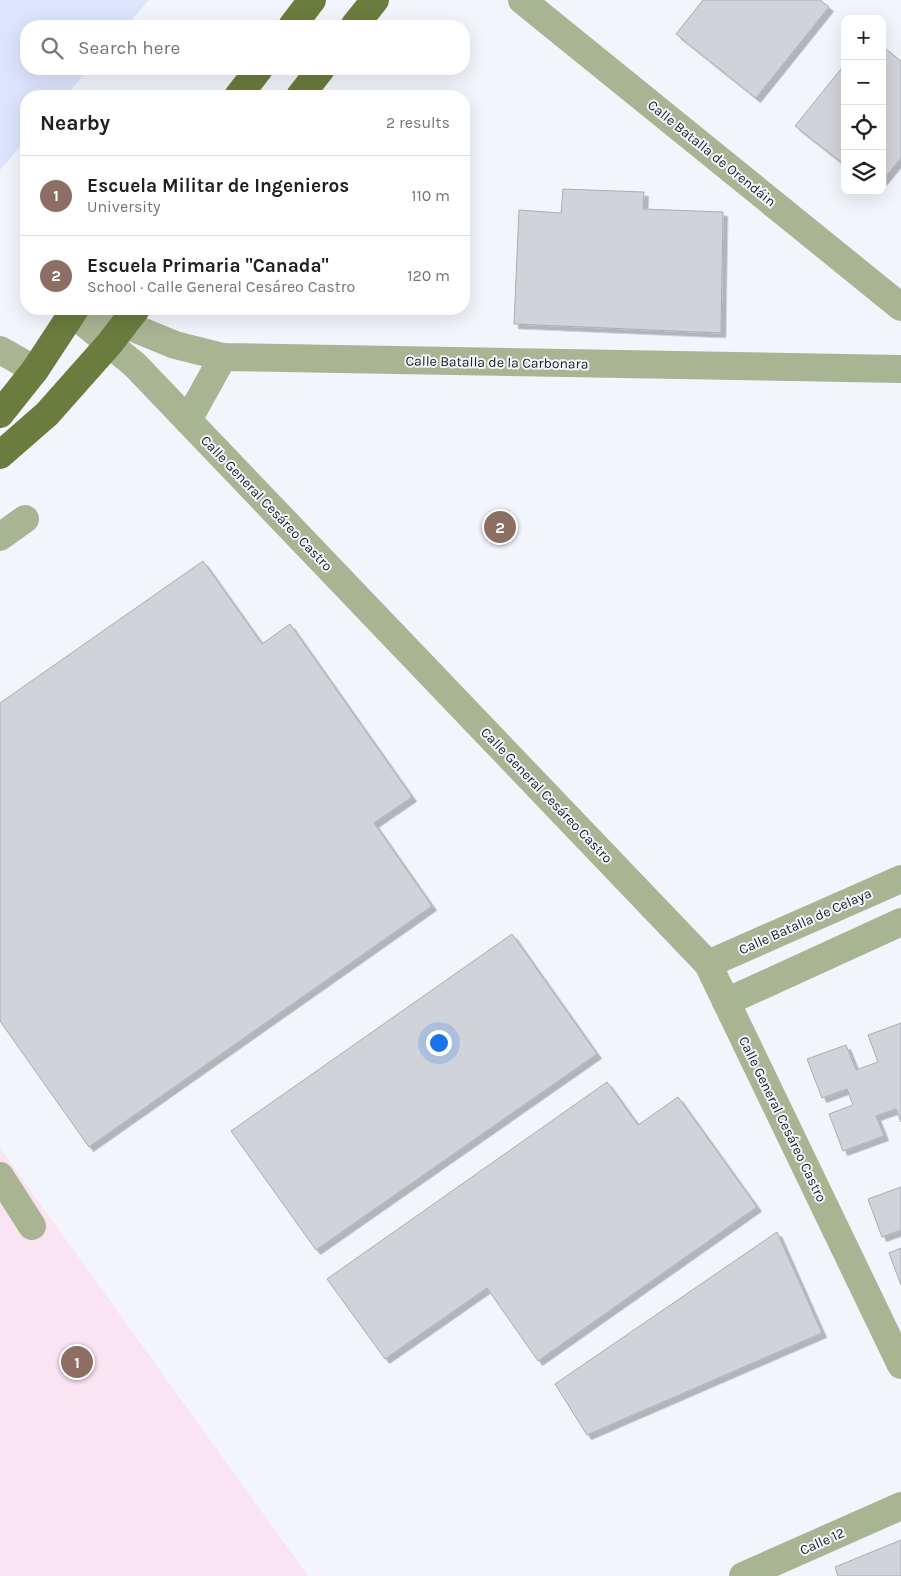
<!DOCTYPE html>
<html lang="en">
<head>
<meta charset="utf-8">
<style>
	:root { --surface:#fff; --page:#f6f6f6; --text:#202124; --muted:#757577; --line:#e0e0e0; --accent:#111827 }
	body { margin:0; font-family:Karla,sans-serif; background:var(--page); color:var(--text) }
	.controls { position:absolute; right:15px; top:15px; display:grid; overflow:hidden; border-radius:10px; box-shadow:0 5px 20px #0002 }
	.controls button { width:45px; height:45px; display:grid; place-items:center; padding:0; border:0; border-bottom:1px solid var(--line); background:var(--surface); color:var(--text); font:25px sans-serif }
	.you { position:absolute; left:438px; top:1042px; width:18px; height:18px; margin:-12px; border:4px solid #fff; border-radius:50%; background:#1a73e8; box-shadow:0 0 0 8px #1a73e833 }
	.badge { display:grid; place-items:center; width:32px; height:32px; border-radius:50%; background:var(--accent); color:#fff; font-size:16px; font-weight:700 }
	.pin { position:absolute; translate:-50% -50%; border:2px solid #fff; box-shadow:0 1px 5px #0006 }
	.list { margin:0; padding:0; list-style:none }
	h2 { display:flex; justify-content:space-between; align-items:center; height:65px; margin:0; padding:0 20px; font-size:21px }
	h2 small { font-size:16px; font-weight:400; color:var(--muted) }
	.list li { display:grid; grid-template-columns:32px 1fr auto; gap:15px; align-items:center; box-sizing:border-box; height:80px; padding:0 20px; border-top:1px solid var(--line) }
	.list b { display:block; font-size:19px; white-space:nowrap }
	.list p { margin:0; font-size:16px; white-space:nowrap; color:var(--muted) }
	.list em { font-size:16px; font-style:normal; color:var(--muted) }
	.icon { flex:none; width:28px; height:28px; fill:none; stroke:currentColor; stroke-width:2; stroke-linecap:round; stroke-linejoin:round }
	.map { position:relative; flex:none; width:901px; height:1576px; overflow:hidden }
	.search { position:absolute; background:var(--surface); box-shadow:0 5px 20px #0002; left:20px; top:20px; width:450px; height:55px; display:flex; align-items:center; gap:12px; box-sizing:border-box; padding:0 18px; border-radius:20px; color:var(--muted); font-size:19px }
	.panel { position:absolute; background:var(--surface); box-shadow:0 5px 20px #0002; left:20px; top:90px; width:450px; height:225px; border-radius:20px }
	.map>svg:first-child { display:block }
	.education { fill:#fae4f3 }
	.green { fill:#dce5fd }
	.building { fill:#d1d3da; stroke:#aaadb3; filter:url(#shadow) }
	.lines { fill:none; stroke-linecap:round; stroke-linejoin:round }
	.minor { stroke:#a9b493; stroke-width:28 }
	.major { stroke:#6b7c3e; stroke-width:28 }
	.labels { text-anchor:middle; stroke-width:4; stroke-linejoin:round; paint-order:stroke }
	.street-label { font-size:14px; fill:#1b1c1e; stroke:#f3f5fc }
</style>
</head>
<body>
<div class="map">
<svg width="901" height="1576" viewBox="0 0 901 1576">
	<defs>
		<filter id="shadow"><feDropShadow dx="4.5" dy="4.5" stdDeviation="0" flood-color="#0004"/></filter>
	</defs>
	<rect width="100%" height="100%" fill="#f3f5fc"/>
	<polygon class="education" points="0,1148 308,1576 0,1576"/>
	<polygon class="green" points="0,0 149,0 126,26 26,26 26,69 89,69 65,96 26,96 26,140 0,170"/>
	<g class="building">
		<polygon points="703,0 820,0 829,7 756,98 676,34"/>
		<polygon points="882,46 901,61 901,158 882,181"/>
		<polygon points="845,64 845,165 795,126"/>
		<polygon points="563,189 644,192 643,209 723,212 721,333 514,324 519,210 561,213"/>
		<polygon points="203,561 262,644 290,624 412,797 374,823 432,906 89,1147 0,1021 0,703"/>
		<polygon points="512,934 597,1054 316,1250 231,1131"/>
		<polygon points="901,1023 901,1122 896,1109 876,1116 884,1136 843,1151 829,1114 853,1105 847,1089 822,1098 807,1059 846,1045 856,1070 878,1062 868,1035"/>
		<polygon points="607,1082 638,1125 678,1097 757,1207 538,1361 487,1288 385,1359 327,1279"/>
		<polygon points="901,1187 901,1230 882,1237 868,1199"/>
		<polygon points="777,1232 822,1333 587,1435 555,1384"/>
		<polygon points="901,1248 901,1285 889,1253"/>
		<polygon points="901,1540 901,1576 838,1576 835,1567"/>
	</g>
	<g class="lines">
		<g class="minor">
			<polyline points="522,0 901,307"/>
			<polyline points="103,309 124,324 175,345 223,357 901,369"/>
			<polyline points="72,313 135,365 708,964 901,1365"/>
			<polyline points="0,350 35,370"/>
			<polyline points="188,420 223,357"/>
			<polyline points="0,537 25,519"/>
			<polyline points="708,964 901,879"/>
			<polyline points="726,1002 901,922"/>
			<polyline points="0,1176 32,1226"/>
			<polyline points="743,1576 901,1506"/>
		</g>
		<g class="major">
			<polyline points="292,26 312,0"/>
			<polyline points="354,26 375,0"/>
			<polyline points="238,96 259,69"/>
			<polyline points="300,96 321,69"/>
			<polyline points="0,414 35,370 75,309"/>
			<polyline points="0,455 47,414 110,343 136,309"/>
		</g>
	</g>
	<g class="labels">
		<g class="street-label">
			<text transform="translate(712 153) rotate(39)" y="5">Calle Batalla de Orendáin</text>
			<text transform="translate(497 362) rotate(1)" y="5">Calle Batalla de la Carbonara</text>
			<text transform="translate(267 503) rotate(46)" y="5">Calle General Cesáreo Castro</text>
			<text transform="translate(547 795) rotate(46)" y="5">Calle General Cesáreo Castro</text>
			<text transform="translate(805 921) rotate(-24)" y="5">Calle Batalla de Celaya</text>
			<text transform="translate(783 1119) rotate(64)" y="5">Calle General Cesáreo Castro</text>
			<text transform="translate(822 1541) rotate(-24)" y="5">Calle 12</text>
		</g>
	</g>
</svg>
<div class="controls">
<button>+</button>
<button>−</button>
<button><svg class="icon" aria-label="locate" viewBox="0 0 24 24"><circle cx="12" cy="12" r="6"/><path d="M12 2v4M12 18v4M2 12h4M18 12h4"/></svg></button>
<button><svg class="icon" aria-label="layers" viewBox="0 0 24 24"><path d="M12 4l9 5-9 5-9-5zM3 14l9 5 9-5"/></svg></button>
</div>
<div class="you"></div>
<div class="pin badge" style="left:77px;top:1362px;background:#8d6e63">1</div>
<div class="pin badge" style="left:500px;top:527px;background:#8d6e63">2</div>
<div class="search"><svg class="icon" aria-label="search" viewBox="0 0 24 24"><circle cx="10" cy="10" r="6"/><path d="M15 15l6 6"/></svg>Search here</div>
<section class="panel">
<h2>Nearby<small>2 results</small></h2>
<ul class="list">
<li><span class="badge" style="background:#8d6e63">1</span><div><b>Escuela Militar de Ingenieros</b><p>University</p></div><em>110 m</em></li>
<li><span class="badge" style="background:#8d6e63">2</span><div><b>Escuela Primaria &quot;Canada&quot;</b><p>School · Calle General Cesáreo Castro</p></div><em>120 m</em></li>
</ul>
</section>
</div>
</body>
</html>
